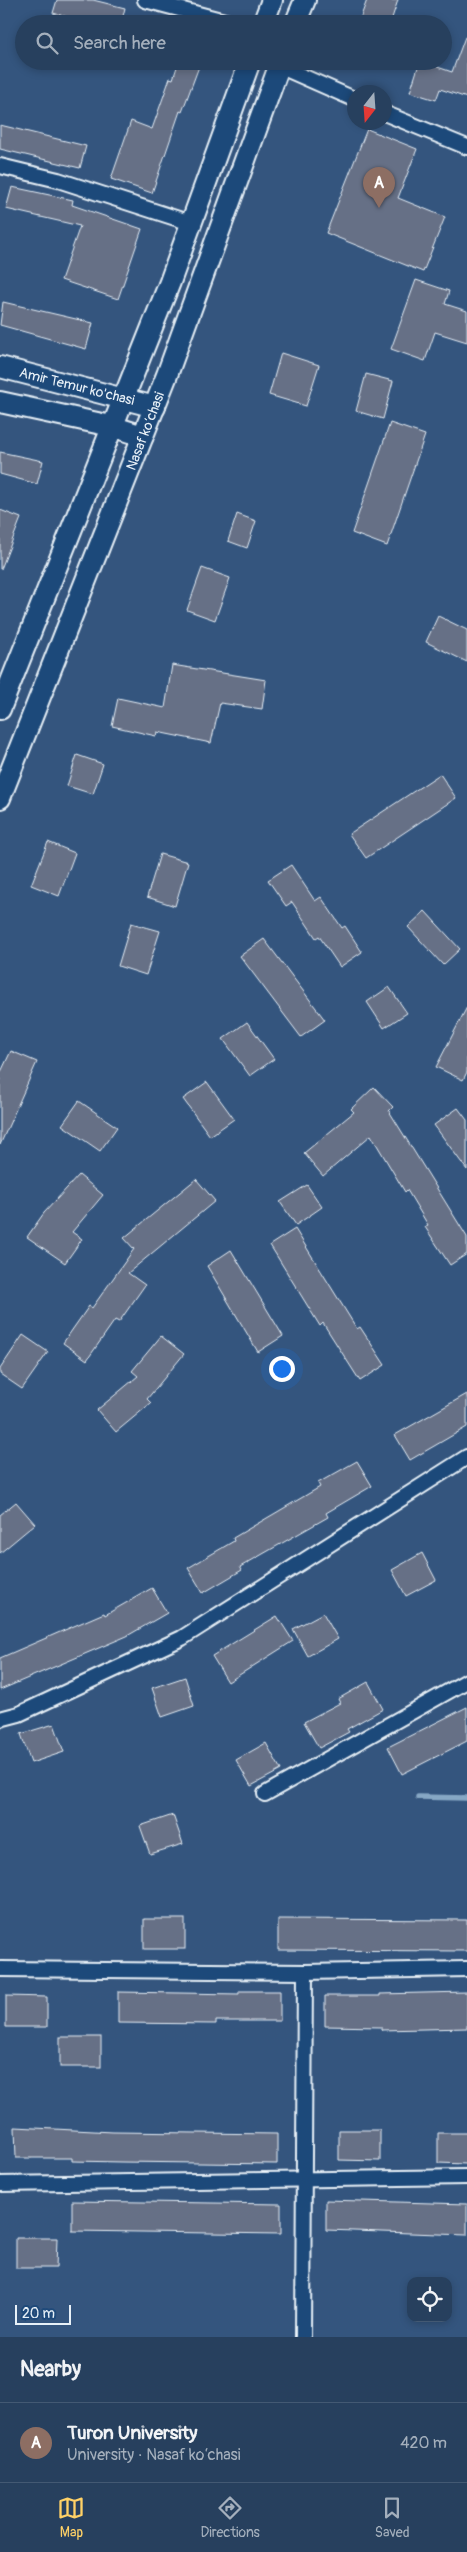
<!DOCTYPE html>
<html lang="en">
<head>
<meta charset="utf-8">
<style>
	:root { --surface:#27405e; --page:#2f4764; --text:#f1f3f6; --muted:#a4afbc; --line:#435973; --accent:#ffd166 }
	body { margin:0; font-family:Pangolin,sans-serif; background:var(--page); color:var(--text) }
	.controls { position:absolute; right:15px; bottom:15px; display:grid; overflow:hidden; border-radius:10px; box-shadow:0 2px 8px #0003 }
	.controls button { width:45px; height:45px; display:grid; place-items:center; padding:0; border:0; border-bottom:1px solid var(--line); background:var(--surface); color:var(--text); font:25px sans-serif }
	.compass { position:absolute; left:347px; top:85px; width:45px; height:45px; border-radius:50%; background:var(--surface); box-shadow:0 2px 8px #0003; rotate:197deg }
	.scale { position:absolute; left:15px; bottom:12px; width:56px; box-sizing:border-box; padding-left:5px; border:2px solid #e8f1f8; border-top:0; font-size:14px; line-height:18px; white-space:nowrap; color:#e8f1f8; -webkit-text-stroke:4px #1f4a7a; paint-order:stroke }
	.you { position:absolute; left:281px; top:1368px; width:18px; height:18px; margin:-12px; border:4px solid #fff; border-radius:50%; background:#1a73e8; box-shadow:0 0 0 8px #1a73e833 }
	.badge { display:grid; place-items:center; width:32px; height:32px; border-radius:50%; background:var(--accent); color:#fff; font-size:16px; font-weight:700 }
	.pin { position:absolute; translate:-50% -41px; filter:drop-shadow(0 1px 2px #0008) }
	.pin::after { content:''; position:absolute; top:26px; width:18px; height:15px; background:inherit; clip-path:polygon(0 0,100% 0,50% 100%) }
	.list { margin:0; padding:0; list-style:none }
	h2 { display:flex; justify-content:space-between; align-items:center; height:65px; margin:0; padding:0 20px; font-size:21px }
	h2 small { font-size:16px; font-weight:400; color:var(--muted) }
	.list li { display:grid; grid-template-columns:32px 1fr auto; gap:15px; align-items:center; box-sizing:border-box; height:80px; padding:0 20px; border-top:1px solid var(--line) }
	.list b { display:block; font-size:19px; white-space:nowrap }
	.list p { margin:0; font-size:16px; white-space:nowrap; color:var(--muted) }
	.list em { font-size:16px; font-style:normal; color:var(--muted) }
	.icon { flex:none; width:28px; height:28px; fill:none; stroke:currentColor; stroke-width:2; stroke-linecap:round; stroke-linejoin:round }
	.map { position:relative; flex:none; width:467px; height:2337px; overflow:hidden }
	.search { position:absolute; background:var(--surface); box-shadow:0 2px 8px #0003; left:15px; right:15px; top:15px; height:55px; display:flex; align-items:center; gap:12px; box-sizing:border-box; padding:0 18px; border-radius:28px; color:var(--muted); font-size:19px }
	.sheet { height:145px; background:var(--surface) }
	nav { display:flex; justify-content:space-around; align-items:center; box-sizing:border-box; height:70px; border-top:1px solid var(--line); background:var(--surface); font-size:14px; color:var(--muted) }
	nav a { display:grid; justify-items:center; gap:2px }
	nav .on { color:var(--accent) }
	.map>svg:first-child { display:block }
	.lines { fill:none; stroke-linecap:round; stroke-linejoin:round }
	.stream { stroke:#86a7c4; stroke-width:5.5 }
	.building { fill:#666f86; stroke:#e8f1f8 }
	.street-casing { stroke:#e8f1f8; stroke-width:18 }
	.secondary-casing { stroke:#e8f1f8; stroke-width:24 }
	.street { stroke:#1f4a7a; stroke-width:14 }
	.secondary { stroke:#1f4a7a; stroke-width:20 }
	.labels { text-anchor:middle; stroke-width:4; stroke-linejoin:round; paint-order:stroke }
	.street-label { font-size:14px; fill:#e8f1f8; stroke:#1f4a7a }
</style>
</head>
<body>
<div class="map">
<svg width="467" height="2337" viewBox="0 0 467 2337">
	<rect width="100%" height="100%" fill="#34557e"/>
	<filter id="ink" filterUnits="userSpaceOnUse"><feTurbulence type="fractalNoise" baseFrequency=".02" numOctaves="2"/><feDisplacementMap in="SourceGraphic" scale="10" xChannelSelector="R" yChannelSelector="G"/><feConvolveMatrix kernelMatrix="1 2 1 2 8 2 1 2 1" color-interpolation-filters="sRGB"/></filter>
	<g filter="url(#ink)">
		<g class="lines">
			<polyline class="stream" points="418,1797 467,1798"/>
		</g>
		<g class="building">
			<polygon points="57,0 93,0 125,8 121,24 94,24 53,13"/>
			<polygon points="367,0 398,0 390,24 373,24 360,19"/>
			<polygon points="465,37 467,37 467,98 440,89 436,100 410,92 420,61 452,72"/>
			<polygon points="179,61 201,61 182,112 180,111 152,193 111,179 131,121 152,129 170,78 173,79"/>
			<polygon points="0,125 86,146 80,168 0,149"/>
			<polygon points="367,129 417,149 398,198 445,217 423,272 326,233"/>
			<polygon points="12,187 73,200 72,205 142,229 118,299 61,280 80,226 6,209"/>
			<polygon points="416,280 449,291 445,304 467,311 467,342 435,332 425,361 391,349"/>
			<polygon points="3,302 93,323 86,349 0,325"/>
			<polygon points="281,353 319,365 306,406 269,395"/>
			<polygon points="366,374 393,381 383,419 356,411"/>
			<polygon points="390,423 425,435 387,546 352,533"/>
			<polygon points="0,452 43,461 37,484 0,474"/>
			<polygon points="0,510 21,518 1,569 0,569"/>
			<polygon points="237,514 256,521 247,548 228,541"/>
			<polygon points="202,568 230,578 215,620 187,610"/>
			<polygon points="438,616 467,630 467,662 426,642"/>
			<polygon points="172,665 266,680 262,709 220,703 211,743 157,732 156,736 112,726 118,698 165,708"/>
			<polygon points="77,755 103,764 93,794 67,786"/>
			<polygon points="440,774 456,798 366,858 349,834"/>
			<polygon points="48,842 75,853 59,896 31,885"/>
			<polygon points="160,854 188,862 175,906 147,897"/>
			<polygon points="291,865 315,901 321,897 342,928 345,926 362,952 340,967 319,936 316,938 292,902 286,906 268,880"/>
			<polygon points="425,911 460,949 443,965 408,927"/>
			<polygon points="131,923 160,931 146,975 118,966"/>
			<polygon points="264,939 325,1020 301,1037 240,956"/>
			<polygon points="389,987 407,1013 384,1028 367,1002"/>
			<polygon points="467,1007 467,1072 463,1080 436,1067"/>
			<polygon points="247,1022 274,1059 250,1076 223,1039"/>
			<polygon points="11,1051 37,1062 0,1145 0,1074"/>
			<polygon points="207,1082 234,1119 210,1136 183,1099"/>
			<polygon points="374,1087 393,1107 389,1111 467,1237 467,1254 450,1265 425,1227 428,1225 407,1190 405,1192 371,1135 323,1176 304,1153 354,1112 351,1109"/>
			<polygon points="79,1101 117,1127 100,1151 62,1125"/>
			<polygon points="458,1108 467,1120 467,1170 434,1125"/>
			<polygon points="79,1175 103,1195 72,1232 82,1239 65,1263 27,1237 44,1213"/>
			<polygon points="196,1179 215,1201 128,1273 145,1285 119,1322 115,1320 87,1360 63,1343 89,1306 92,1308 134,1249 124,1238"/>
			<polygon points="307,1185 322,1207 296,1225 280,1202"/>
			<polygon points="295,1229 357,1329 360,1327 385,1365 360,1381 323,1323 320,1326 270,1245"/>
			<polygon points="231,1250 283,1336 258,1352 207,1266"/>
			<polygon points="23,1335 48,1352 22,1389 0,1374 0,1369"/>
			<polygon points="161,1336 184,1354 147,1399 151,1403 116,1432 97,1410 138,1376 132,1371"/>
			<polygon points="467,1394 467,1427 410,1460 395,1435"/>
			<polygon points="357,1461 372,1486 326,1513 328,1517 240,1567 242,1570 203,1593 188,1568 234,1541 233,1538 320,1487 318,1483"/>
			<polygon points="16,1502 35,1524 0,1553 0,1515"/>
			<polygon points="422,1553 436,1580 406,1596 392,1570"/>
			<polygon points="152,1588 167,1613 127,1636 0,1690 0,1658 104,1613 105,1615"/>
			<polygon points="323,1613 338,1639 308,1656 293,1629"/>
			<polygon points="277,1616 293,1641 228,1682 212,1656"/>
			<polygon points="185,1677 194,1706 162,1717 152,1688"/>
			<polygon points="368,1682 383,1709 347,1729 349,1732 319,1748 304,1722 340,1703 338,1699"/>
			<polygon points="467,1707 467,1741 402,1774 388,1747"/>
			<polygon points="54,1724 64,1752 31,1763 21,1734"/>
			<polygon points="266,1743 281,1770 251,1786 236,1760"/>
			<polygon points="173,1815 183,1844 150,1854 140,1826"/>
			<rect x="144" y="1919" width="41" height="30"/>
			<polygon points="278,1919 467,1920 467,1951 278,1950"/>
			<polygon points="239,1991 280,1991 280,2021 216,2021 216,2024 118,2023 118,1992 239,1994"/>
			<polygon points="467,1992 467,2028 381,2030 381,2027 325,2026 325,1996 380,1996 380,1994"/>
			<polygon points="6,1996 47,1997 47,2027 6,2027"/>
			<rect x="60" y="2037" width="41" height="30"/>
			<polygon points="15,2127 113,2132 277,2134 277,2164 122,2162 72,2161 72,2158 16,2158"/>
			<polygon points="339,2130 380,2130 380,2161 339,2160"/>
			<polygon points="438,2133 467,2133 467,2164 438,2163"/>
			<polygon points="326,2200 467,2204 467,2235 326,2230"/>
			<polygon points="72,2201 281,2204 281,2234 72,2231"/>
			<polygon points="16,2238 57,2238 56,2268 16,2268"/>
		</g>
		<g class="lines">
			<g class="street-casing">
				<g id="street">
					<polyline points="145,0 236,24"/>
					<polyline points="279,66 354,99"/>
					<polyline points="384,113 467,147"/>
					<polyline points="0,166 58,180 191,223"/>
					<polyline points="0,1719 19,1714 182,1638 467,1457"/>
					<polyline points="265,1794 467,1681"/>
					<polyline points="0,1969 305,1972 467,1969"/>
					<polyline points="0,2184 467,2177"/>
					<polyline points="303,2337 305,1972"/>
				</g>
			</g>
			<g class="secondary-casing">
				<g id="secondary">
					<polyline points="263,24 272,0"/>
					<polyline points="295,24 305,0"/>
					<polyline points="0,367 155,407"/>
					<polyline points="0,402 111,426 143,436"/>
					<polyline points="0,709 170,282 250,61"/>
					<polyline points="0,798 167,375 281,61"/>
				</g>
			</g>
			<use href="#street" class="street"/>
			<use href="#secondary" class="secondary"/>
		</g>
	</g>
	<g class="labels">
		<g class="street-label">
			<text transform="translate(77 386) rotate(14)" y="5">Amir Temur ko'chasi</text>
			<text transform="translate(145 431) rotate(-69)" y="5">Nasaf ko‘chasi</text>
		</g>
	</g>
</svg>
<div class="controls">
<button><svg class="icon" aria-label="locate" viewBox="0 0 24 24"><circle cx="12" cy="12" r="6"/><path d="M12 2v4M12 18v4M2 12h4M18 12h4"/></svg></button>
</div>
<svg class="compass" viewBox="-18 -18 36 36"><path d="M0-13l5 13h-10z" fill="#e53935"/><path d="M0 13l5-13h-10z" fill="#a4afbc"/></svg>
<div class="scale">20 m</div>
<div class="you"></div>
<div class="pin badge" style="left:379px;top:208px;background:#8d6e63">A</div>
<div class="search"><svg class="icon" aria-label="search" viewBox="0 0 24 24"><circle cx="10" cy="10" r="6"/><path d="M15 15l6 6"/></svg>Search here</div>
</div>
<section class="sheet">
<h2>Nearby<small></small></h2>
<ul class="list">
<li><span class="badge" style="background:#8d6e63">A</span><div><b>Turon University</b><p>University · Nasaf ko‘chasi</p></div><em>420 m</em></li>
</ul>
</section>
<nav>
<a class="on"><svg class="icon" aria-label="map" viewBox="0 0 24 24"><path d="M3 6l6-2 6 2 6-2v14l-6 2-6-2-6 2zM9 4v14M15 6v14"/></svg>Map</a>
<a><svg class="icon" aria-label="directions" viewBox="0 0 24 24"><path d="M12 3l9 9-9 9-9-9zM9 14v-3h6M13 9l2 2-2 2"/></svg>Directions</a>
<a><svg class="icon" aria-label="saved" viewBox="0 0 24 24"><path d="M7 4h10v16l-5-4-5 4z"/></svg>Saved</a>
</nav>
</body>
</html>
